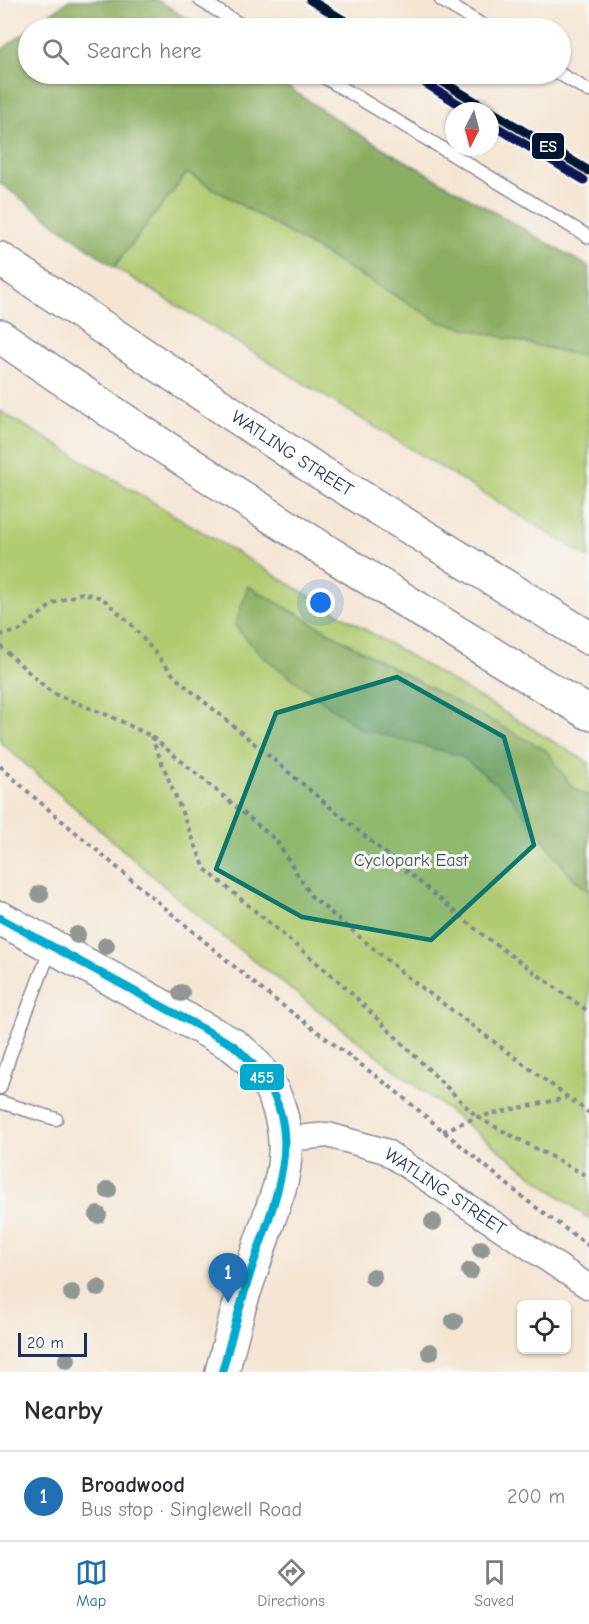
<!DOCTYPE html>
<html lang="en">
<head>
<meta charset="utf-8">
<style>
	:root { --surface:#fff; --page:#f2f2f3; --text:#2b2b33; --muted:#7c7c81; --line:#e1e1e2; --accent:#1f6fb2 }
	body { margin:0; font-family:"Comic Neue",sans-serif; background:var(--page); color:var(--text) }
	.controls { position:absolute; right:18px; bottom:18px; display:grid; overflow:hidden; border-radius:9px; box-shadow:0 2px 4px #0004 }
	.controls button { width:54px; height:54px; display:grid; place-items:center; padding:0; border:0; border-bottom:2px solid var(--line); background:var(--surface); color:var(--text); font:30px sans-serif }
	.compass { position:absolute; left:445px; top:102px; width:54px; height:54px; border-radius:50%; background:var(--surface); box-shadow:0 2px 4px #0004; rotate:186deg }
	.scale { position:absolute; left:18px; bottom:15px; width:69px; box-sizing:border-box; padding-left:6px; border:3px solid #1b2f5e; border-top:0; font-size:16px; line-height:21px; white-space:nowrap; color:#1b2f5e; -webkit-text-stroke:4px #f6f6f2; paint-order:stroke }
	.you { position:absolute; left:321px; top:603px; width:21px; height:21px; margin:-15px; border:4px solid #fff; border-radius:50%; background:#1a73e8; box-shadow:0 0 0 9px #1a73e833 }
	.badge { display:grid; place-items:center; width:39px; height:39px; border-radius:50%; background:var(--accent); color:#fff; font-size:20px; font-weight:700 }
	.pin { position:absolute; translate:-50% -50px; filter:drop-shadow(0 2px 3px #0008) }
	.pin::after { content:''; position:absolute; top:32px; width:21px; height:18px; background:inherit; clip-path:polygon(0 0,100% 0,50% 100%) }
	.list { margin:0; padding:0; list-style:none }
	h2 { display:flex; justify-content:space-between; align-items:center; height:78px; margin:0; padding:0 24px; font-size:26px }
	h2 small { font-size:20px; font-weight:400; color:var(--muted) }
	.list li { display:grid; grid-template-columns:39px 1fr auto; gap:18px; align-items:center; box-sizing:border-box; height:90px; padding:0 24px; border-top:2px solid var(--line) }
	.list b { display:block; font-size:22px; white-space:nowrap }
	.list p { margin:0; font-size:20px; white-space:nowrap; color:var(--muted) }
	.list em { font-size:20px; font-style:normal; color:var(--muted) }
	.icon { flex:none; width:33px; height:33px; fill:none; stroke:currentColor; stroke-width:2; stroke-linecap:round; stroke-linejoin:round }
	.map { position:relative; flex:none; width:589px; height:1372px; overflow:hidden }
	.search { position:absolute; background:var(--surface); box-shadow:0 2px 4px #0004; left:18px; right:18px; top:18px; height:66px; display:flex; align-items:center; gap:15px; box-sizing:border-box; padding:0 21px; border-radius:33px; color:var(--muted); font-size:22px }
	.sheet { height:168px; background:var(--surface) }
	nav { display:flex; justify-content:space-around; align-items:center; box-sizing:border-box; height:84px; border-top:2px solid var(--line); background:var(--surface); font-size:16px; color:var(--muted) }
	nav a { display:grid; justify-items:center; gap:3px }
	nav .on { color:var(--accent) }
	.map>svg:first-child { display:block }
	.green { fill:#b0ca70; stroke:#667c67; stroke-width:1.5 }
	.forest { fill:#8cae62; stroke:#546e60; stroke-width:1.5 }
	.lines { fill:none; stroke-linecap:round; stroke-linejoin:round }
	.lane-casing { stroke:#888a99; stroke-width:15 }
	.street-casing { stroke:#888a99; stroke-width:27 }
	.secondary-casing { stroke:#888a99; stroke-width:36 }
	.highway-casing { stroke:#888a99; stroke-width:36 }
	.path { stroke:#888a99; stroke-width:4; stroke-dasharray:4.5 4.5; stroke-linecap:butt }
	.lane { stroke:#fff; stroke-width:12 }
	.street { stroke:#fff; stroke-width:24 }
	.secondary { stroke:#fff; stroke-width:33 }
	.highway { stroke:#fff; stroke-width:33 }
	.bus-1-casing { stroke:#f6f6f2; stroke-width:12 }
	.bus-1 { stroke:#00a9ce; stroke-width:8 }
	.rail-1-casing { stroke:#f6f6f2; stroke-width:14 }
	.rail-2-casing { stroke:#f6f6f2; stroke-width:14 }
	.rail-1 { stroke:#011633; stroke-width:9 }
	.rail-2 { stroke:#091855; stroke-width:9 }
	.tree { fill:#919795 }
	.marked { fill:#0f766e; fill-opacity:0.2; stroke:#0f766e; stroke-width:4.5; stroke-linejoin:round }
	.labels { text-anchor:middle; stroke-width:6; stroke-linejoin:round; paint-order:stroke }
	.street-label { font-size:18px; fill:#1b2f5e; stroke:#f6f6f2 }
	.park-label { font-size:18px; fill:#405662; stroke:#f6f6f2 }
	.line-badge { stroke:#f6f6f2; stroke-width:2 }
	.badge-label { font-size:16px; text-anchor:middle; font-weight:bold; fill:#fff }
</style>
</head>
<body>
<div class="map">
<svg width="589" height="1372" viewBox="0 0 589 1372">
	<rect width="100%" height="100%" fill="#f6f6f2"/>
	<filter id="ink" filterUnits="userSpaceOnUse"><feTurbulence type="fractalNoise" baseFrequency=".0167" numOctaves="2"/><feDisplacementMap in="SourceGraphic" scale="12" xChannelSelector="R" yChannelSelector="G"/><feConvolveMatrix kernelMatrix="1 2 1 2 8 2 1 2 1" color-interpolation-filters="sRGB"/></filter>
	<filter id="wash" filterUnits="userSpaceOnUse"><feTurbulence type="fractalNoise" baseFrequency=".008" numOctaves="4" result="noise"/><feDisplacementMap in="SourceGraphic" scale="24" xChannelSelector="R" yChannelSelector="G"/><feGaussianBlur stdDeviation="1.35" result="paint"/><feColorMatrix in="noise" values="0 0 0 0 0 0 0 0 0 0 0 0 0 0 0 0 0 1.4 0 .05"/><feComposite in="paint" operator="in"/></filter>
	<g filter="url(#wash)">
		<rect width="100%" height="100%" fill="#f5e6d4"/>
		<g class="green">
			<polygon points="187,173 440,322 589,358 589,558 114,267"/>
			<polygon points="0,411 589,763 589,1219 214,930 0,742"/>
		</g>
		<g class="forest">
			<polygon points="69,0 158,0 201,28 31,28"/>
			<polygon points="28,30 28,74 268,74 357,133 589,267 589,358 440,322 187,173 114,267 0,183 0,51"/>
			<polygon points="248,586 369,655 546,750 572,787 589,797 589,892 568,873 511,796 461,756 359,728 262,656 235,626"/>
		</g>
	</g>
	<g filter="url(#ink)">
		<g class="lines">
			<g class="lane-casing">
				<g id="lane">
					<polyline points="200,0 246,28"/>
					<polyline points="441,0 487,28"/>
					<polyline points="319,74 589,237"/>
					<polyline points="560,74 589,91"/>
					<polyline points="0,1088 10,1055 51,948"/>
					<polyline points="0,1102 56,1119"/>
				</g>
			</g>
			<g class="street-casing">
				<g id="street">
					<path id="s1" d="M286 1139 328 1135 385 1151 589 1287"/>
				</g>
			</g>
			<g class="secondary-casing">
				<path id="secondary" d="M0 918 233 1045C279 1078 295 1135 279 1189L239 1307 222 1372"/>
			</g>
			<g class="highway-casing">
				<g id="highway">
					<path id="s2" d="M0 259 315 469 589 638"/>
					<path d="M0 336C192 469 389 593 589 713"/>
				</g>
			</g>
			<g class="path">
				<polyline points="0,635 19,631 54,603 82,593 102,598 131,624 176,678 483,935 589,1012"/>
				<polyline points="0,646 52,693 112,717 151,736 276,840 311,896 405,975 589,1113"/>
				<polyline points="151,736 205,869 341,983 477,1117 589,1177"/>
				<polyline points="0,766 35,798 261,989 393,1089 526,1200 589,1246"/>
				<polyline points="443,1131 477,1117 566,1098"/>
			</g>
			<use href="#lane" class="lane"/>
			<use href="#street" class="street"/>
			<use href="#secondary" class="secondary"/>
			<use href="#highway" class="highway"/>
			<g class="bus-1-casing">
				<path id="bus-1" d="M0 918 233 1045C313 1113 283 1178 254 1262 242 1298 232 1335 222 1372"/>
			</g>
			<use href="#bus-1" class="bus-1"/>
			<g class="rail-1-casing">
				<g id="rail-1">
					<polyline points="310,0 357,28"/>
					<polyline points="430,74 589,171"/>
				</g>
			</g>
			<g class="rail-2-casing">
				<g id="rail-2">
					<polyline points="425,83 470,111"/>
					<polyline points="490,123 584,180"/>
				</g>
			</g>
			<use href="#rail-1" class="rail-1"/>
			<use href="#rail-2" class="rail-2"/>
		</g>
		<g class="tree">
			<circle cx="40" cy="894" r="9"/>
			<circle cx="77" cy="935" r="9"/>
			<circle cx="106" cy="946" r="9"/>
			<circle cx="181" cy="993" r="9"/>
			<circle cx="108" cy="1190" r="9"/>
			<circle cx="98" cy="1215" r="9"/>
			<circle cx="433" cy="1222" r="9"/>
			<circle cx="481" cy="1249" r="9"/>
			<circle cx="470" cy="1271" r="9"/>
			<circle cx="373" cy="1277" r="9"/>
			<circle cx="98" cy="1288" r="9"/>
			<circle cx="72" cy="1293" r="9"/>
			<circle cx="454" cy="1321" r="9"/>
			<circle cx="430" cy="1352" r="9"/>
			<circle cx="67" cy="1360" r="9"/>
		</g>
	</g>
	<path class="marked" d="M397 677 504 737 534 845 431 940 302 917 216 869 276 713Z"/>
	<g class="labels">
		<g class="street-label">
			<text dy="6" stroke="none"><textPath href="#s2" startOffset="351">WATLING STREET</textPath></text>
			<text dy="6" stroke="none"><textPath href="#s1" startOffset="174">WATLING STREET</textPath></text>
		</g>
		<g class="park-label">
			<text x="411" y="866">Cyclopark East</text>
		</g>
	</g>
	<g class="line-badge">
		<rect x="531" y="132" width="34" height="28" rx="6" fill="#011633"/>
		<rect x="239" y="1063" width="46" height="28" rx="6" fill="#00a9ce"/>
	</g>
	<g class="badge-label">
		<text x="548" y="152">ES</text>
		<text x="262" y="1083">455</text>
	</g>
</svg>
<div class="controls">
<button><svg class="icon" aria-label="locate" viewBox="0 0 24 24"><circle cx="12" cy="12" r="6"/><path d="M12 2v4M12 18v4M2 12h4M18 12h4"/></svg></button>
</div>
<svg class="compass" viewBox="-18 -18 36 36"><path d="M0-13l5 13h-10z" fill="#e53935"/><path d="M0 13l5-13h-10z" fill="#7c7c81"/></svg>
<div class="scale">20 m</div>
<div class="you"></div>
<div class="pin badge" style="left:228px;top:1303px">1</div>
<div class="search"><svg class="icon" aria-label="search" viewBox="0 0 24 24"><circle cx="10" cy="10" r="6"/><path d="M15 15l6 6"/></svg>Search here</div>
</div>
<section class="sheet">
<h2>Nearby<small></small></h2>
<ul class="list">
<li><span class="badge">1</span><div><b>Broadwood</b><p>Bus stop · Singlewell Road</p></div><em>200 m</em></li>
</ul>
</section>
<nav>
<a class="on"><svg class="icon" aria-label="map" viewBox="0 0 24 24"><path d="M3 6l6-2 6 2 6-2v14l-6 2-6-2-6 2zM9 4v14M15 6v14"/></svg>Map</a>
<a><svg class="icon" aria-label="directions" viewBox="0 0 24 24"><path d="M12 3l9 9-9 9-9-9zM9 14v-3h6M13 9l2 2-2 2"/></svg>Directions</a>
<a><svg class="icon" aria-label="saved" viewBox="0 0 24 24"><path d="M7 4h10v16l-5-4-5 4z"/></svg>Saved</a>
</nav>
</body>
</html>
